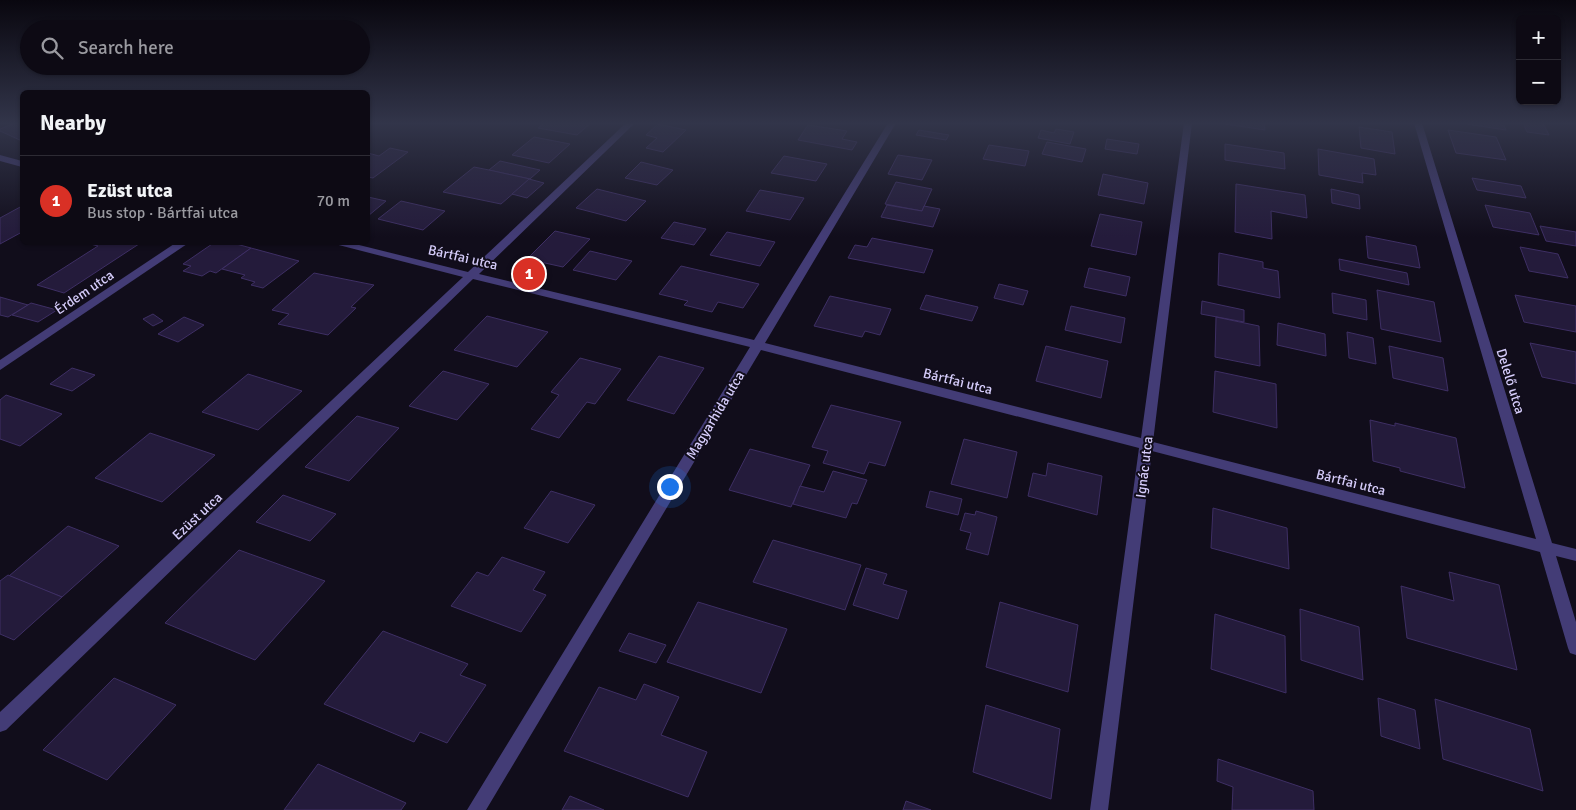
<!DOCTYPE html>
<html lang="en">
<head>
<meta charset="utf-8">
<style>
	:root { --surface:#0d0a14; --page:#16131d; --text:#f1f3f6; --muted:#9a9aa0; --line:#2d2b34; --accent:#d93025 }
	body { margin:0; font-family:Signika,sans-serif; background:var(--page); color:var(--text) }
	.controls { position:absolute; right:15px; top:15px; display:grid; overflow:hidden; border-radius:8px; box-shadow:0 1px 4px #0004 }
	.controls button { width:45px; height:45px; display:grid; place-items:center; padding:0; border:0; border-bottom:1px solid var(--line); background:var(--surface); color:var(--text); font:25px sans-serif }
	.you { position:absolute; left:669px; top:486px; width:18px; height:18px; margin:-12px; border:4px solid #fff; border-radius:50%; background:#1a73e8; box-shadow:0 0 0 8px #1a73e833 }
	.badge { display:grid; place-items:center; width:32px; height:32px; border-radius:50%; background:var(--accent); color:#fff; font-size:16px; font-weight:700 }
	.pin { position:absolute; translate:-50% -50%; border:2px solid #fff; box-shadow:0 1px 5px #0006 }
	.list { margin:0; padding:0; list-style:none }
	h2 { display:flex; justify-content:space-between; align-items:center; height:65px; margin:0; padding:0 20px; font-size:21px }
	h2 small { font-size:16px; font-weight:400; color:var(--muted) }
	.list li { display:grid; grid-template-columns:32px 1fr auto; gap:15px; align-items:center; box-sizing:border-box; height:90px; padding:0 20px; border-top:1px solid var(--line) }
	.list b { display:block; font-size:19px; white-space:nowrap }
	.list p { margin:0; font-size:16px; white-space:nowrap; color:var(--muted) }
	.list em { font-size:16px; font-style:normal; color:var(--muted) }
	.icon { flex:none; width:28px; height:28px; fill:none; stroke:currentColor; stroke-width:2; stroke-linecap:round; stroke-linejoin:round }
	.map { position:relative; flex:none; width:1576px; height:810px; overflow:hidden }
	.search { position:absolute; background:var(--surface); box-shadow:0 1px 4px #0004; left:20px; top:20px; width:350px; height:55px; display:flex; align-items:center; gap:12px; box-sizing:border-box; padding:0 18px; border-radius:28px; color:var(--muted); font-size:19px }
	.panel { position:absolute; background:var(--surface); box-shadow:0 1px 4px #0004; left:20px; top:90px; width:350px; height:155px; border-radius:8px }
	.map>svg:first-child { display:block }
	.building { fill:#241b3b; stroke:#3e2f64 }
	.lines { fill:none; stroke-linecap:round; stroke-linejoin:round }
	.street { fill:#433c76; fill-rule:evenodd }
	.labels { text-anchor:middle; stroke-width:4; stroke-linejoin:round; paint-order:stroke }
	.street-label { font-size:14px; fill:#d5ccfa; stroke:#110d1b }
</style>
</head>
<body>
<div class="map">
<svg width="1576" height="810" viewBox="0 0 1576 810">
	<rect width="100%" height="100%" fill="#110d1b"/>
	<g class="building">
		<polygon points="15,123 22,123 22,141 0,131 0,129"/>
		<polygon points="544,123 591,123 577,135 538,128"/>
		<polygon points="1219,123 1264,123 1265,130"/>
		<polygon points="1460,123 1503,123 1506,130"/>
		<polygon points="1523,123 1543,123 1549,135 1527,132"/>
		<polygon points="658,124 686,130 663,152 646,148 657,138 646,135"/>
		<polygon points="808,125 847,131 842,139 857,142 852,150 798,140"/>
		<polygon points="1359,127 1392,132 1395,154 1361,148"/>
		<polygon points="1056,129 1074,132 1070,144 1038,138 1041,130 1054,133"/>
		<polygon points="919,130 949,135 946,140 916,135"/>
		<polygon points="1448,130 1496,137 1506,160 1456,153"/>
		<polygon points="534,137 570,144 549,163 512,155"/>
		<polygon points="1107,139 1139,144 1137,154 1105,149"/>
		<polygon points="1047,142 1086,149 1082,162 1042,154"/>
		<polygon points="1225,144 1284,153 1285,169 1225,160"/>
		<polygon points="989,145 1029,151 1025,166 983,159"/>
		<polygon points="390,148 408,152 373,178 368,177 368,153 379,156"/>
		<polygon points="1318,149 1374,159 1376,175 1362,173 1363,183 1319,175"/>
		<polygon points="898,155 932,160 922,180 888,174"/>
		<polygon points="784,156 827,164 816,181 771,173"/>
		<polygon points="500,161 540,170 530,179 489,170"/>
		<polygon points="641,162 673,170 657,185 625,178"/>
		<polygon points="474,167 489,170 530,179 501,204 443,192"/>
		<polygon points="1103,174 1148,183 1144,204 1098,195"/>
		<polygon points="1472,178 1521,186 1526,198 1477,190"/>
		<polygon points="529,179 544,183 527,198 512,194"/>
		<polygon points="896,182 932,189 922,211 885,204"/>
		<polygon points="1236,184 1305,195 1307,218 1271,211 1272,239 1235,232"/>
		<polygon points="597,189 646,201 626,221 576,208"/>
		<polygon points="1331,189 1359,195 1360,209 1332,203"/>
		<polygon points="760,190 804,198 790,220 746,211"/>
		<polygon points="368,197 386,201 368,216"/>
		<polygon points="401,201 445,211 423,230 378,219"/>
		<polygon points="887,205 922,211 924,206 940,209 933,227 881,217"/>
		<polygon points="1485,205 1530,213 1539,235 1493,227"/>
		<polygon points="22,206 22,232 0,244 0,218"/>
		<polygon points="1100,214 1142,222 1136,255 1091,246"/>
		<polygon points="674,222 706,229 694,245 661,238"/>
		<polygon points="1540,226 1576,232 1576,246 1546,241"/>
		<polygon points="555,231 590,239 563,267 527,259"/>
		<polygon points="727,232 775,242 760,266 710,255"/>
		<polygon points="1366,236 1416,246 1420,268 1368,258"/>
		<polygon points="872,238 933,250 924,273 848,258 855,245 867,247"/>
		<polygon points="83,242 142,242 64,293 37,285 98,246"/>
		<polygon points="215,242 229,242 251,248 216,273 210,271 202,276 183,271 191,266 183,264"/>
		<polygon points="1520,247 1558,254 1568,278 1529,271"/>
		<polygon points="251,248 299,261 263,288 251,285 255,282 241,278 245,275 222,269"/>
		<polygon points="590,251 632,261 616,280 573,270"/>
		<polygon points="1219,253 1263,262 1263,268 1278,271 1280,298 1218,285"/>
		<polygon points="1339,259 1407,273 1409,285 1340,270"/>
		<polygon points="681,266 759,284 743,308 718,302 712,312 684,305 688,301 659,294"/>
		<polygon points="1089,268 1130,277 1126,296 1084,287"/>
		<polygon points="314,273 374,285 351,307 356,308 328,335 278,324 289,314 272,310"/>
		<polygon points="999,284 1028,291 1023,305 994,298"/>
		<polygon points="1377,290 1434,302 1441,342 1381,329"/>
		<polygon points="1332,293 1366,300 1367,320 1333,313"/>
		<polygon points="926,295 978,307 972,321 920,309"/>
		<polygon points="1515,295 1576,306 1576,332 1524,322"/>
		<polygon points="830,296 891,309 880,335 865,331 862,337 814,326"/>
		<polygon points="0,297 28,305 8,317 0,315"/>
		<polygon points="1202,301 1244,310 1244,322 1201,314"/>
		<polygon points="31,303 57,310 38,322 12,315"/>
		<polygon points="1071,306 1125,318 1121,343 1065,330"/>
		<polygon points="153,314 163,321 153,326 143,319"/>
		<polygon points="487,316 548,332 517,367 454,350"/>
		<polygon points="184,317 204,325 178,342 158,334"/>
		<polygon points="1216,317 1259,326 1260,366 1215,357"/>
		<polygon points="1278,323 1325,334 1326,356 1277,345"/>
		<polygon points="1347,332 1373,338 1376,364 1349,358"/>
		<polygon points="1530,343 1576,352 1576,384 1542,377"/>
		<polygon points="1046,346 1108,361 1101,398 1036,381"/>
		<polygon points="1389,346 1443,358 1448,391 1393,378"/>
		<polygon points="659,356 704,368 674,414 627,400"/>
		<polygon points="580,358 621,369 595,404 587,402 559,438 531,429 559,395 551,392"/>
		<polygon points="72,368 95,375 72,391 50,384"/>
		<polygon points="443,371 489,384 457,420 409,406"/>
		<polygon points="1215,371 1276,384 1277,428 1213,412"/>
		<polygon points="248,374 302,391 258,430 202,412"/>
		<polygon points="6,395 62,414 20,446 0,439 0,400"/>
		<polygon points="831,405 901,422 885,466 869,462 864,474 823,463 828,451 812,447"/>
		<polygon points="357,416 399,428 349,481 305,467"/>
		<polygon points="1370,420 1395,426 1395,423 1456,438 1465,488 1400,471 1400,468 1373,461"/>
		<polygon points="150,433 215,455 162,502 95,478"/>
		<polygon points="964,439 1017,452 1007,498 951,484"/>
		<polygon points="750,449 810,465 791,507 729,490"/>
		<polygon points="1048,463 1102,476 1097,515 1028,496 1033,473 1046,476"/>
		<polygon points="833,471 867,480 857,504 852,503 846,518 793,504 800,486 824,492"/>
		<polygon points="551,491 595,505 568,543 524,528"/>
		<polygon points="930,491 962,499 958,515 926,507"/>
		<polygon points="283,495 336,514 310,541 256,522"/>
		<polygon points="1213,508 1287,528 1289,569 1211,548"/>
		<polygon points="976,511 997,517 988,555 966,549 971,533 960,530 965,513 975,515"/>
		<polygon points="68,526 119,546 62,597 9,576"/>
		<polygon points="773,540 861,565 845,610 753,582"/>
		<polygon points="239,550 325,581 255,660 165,623"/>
		<polygon points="502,557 545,572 533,590 546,595 521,632 451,606 477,572 488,576"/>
		<polygon points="866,568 887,574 883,584 907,591 898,619 853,605"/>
		<polygon points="1449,572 1499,585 1517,670 1407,638 1401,586 1454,601"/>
		<polygon points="8,575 62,597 14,640 0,634 0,581"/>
		<polygon points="698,602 787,629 761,693 667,662"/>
		<polygon points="1000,602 1078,625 1068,692 986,667"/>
		<polygon points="1300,609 1359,627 1363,680 1301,660"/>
		<polygon points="1215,614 1285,636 1286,693 1211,669"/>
		<polygon points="383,631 468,664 460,675 486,685 447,743 420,732 414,742 324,704"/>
		<polygon points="629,633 666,645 656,663 619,651"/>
		<polygon points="114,678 176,705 107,780 43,750"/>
		<polygon points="644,684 679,697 661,735 707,752 688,797 564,751 599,687 636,700"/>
		<polygon points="1378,698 1415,710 1420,749 1381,736"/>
		<polygon points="1435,699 1530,729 1543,791 1443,759"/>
		<polygon points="986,705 1060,729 1051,799 973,772"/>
		<polygon points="1218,759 1313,791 1314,810 1232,810 1233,787 1217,781"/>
		<polygon points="318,764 406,803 401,810 284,810"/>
		<polygon points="570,796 604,810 562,810"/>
		<polygon points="906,801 931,810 903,810"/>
	</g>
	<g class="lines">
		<g class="street">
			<polygon points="626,123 635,123 479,274 754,340 888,123 896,123 765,343 1141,438 1184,123 1192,123 1153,442 1536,539 1414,123 1422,123 1552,543 1576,549 1576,561 1556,556 1576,622 1576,655 1570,653 1568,648 1540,552 1152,451 1108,810 1090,810 1139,448 761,350 486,810 467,810 750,347 473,279 6,730 0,732 0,712 463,277 327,242 347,242 468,272"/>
			<polygon points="0,155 22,161 22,167 0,161"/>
			<polygon points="177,242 190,242 0,370 0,360"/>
		</g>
	</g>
	<linearGradient id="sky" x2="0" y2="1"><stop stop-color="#09070f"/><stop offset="0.52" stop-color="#32354a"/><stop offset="1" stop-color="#32354a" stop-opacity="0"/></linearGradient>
	<rect width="1576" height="237" fill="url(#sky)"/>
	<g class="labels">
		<g class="street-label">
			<text transform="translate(463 257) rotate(13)" y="5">Bártfai utca</text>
			<text transform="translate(84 292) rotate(-34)" y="5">Érdem utca</text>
			<text transform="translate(958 381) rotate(14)" y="5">Bártfai utca</text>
			<text transform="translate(1511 381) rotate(73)" y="5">Delelő utca</text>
			<text transform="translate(715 415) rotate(-59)" y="5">Magyarhida utca</text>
			<text transform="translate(1144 467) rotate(-83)" y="5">Ignác utca</text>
			<text transform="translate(1351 482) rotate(14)" y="5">Bártfai utca</text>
			<text transform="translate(197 516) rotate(-43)" y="5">Ezüst utca</text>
		</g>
	</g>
</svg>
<div class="controls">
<button>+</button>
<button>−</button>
</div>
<div class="you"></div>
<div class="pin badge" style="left:529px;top:274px">1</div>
<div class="search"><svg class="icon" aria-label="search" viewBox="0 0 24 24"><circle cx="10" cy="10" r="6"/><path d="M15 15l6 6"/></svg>Search here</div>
<section class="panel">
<h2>Nearby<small></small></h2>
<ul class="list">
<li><span class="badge">1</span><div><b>Ezüst utca</b><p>Bus stop · Bártfai utca</p></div><em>70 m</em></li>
</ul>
</section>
</div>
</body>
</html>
